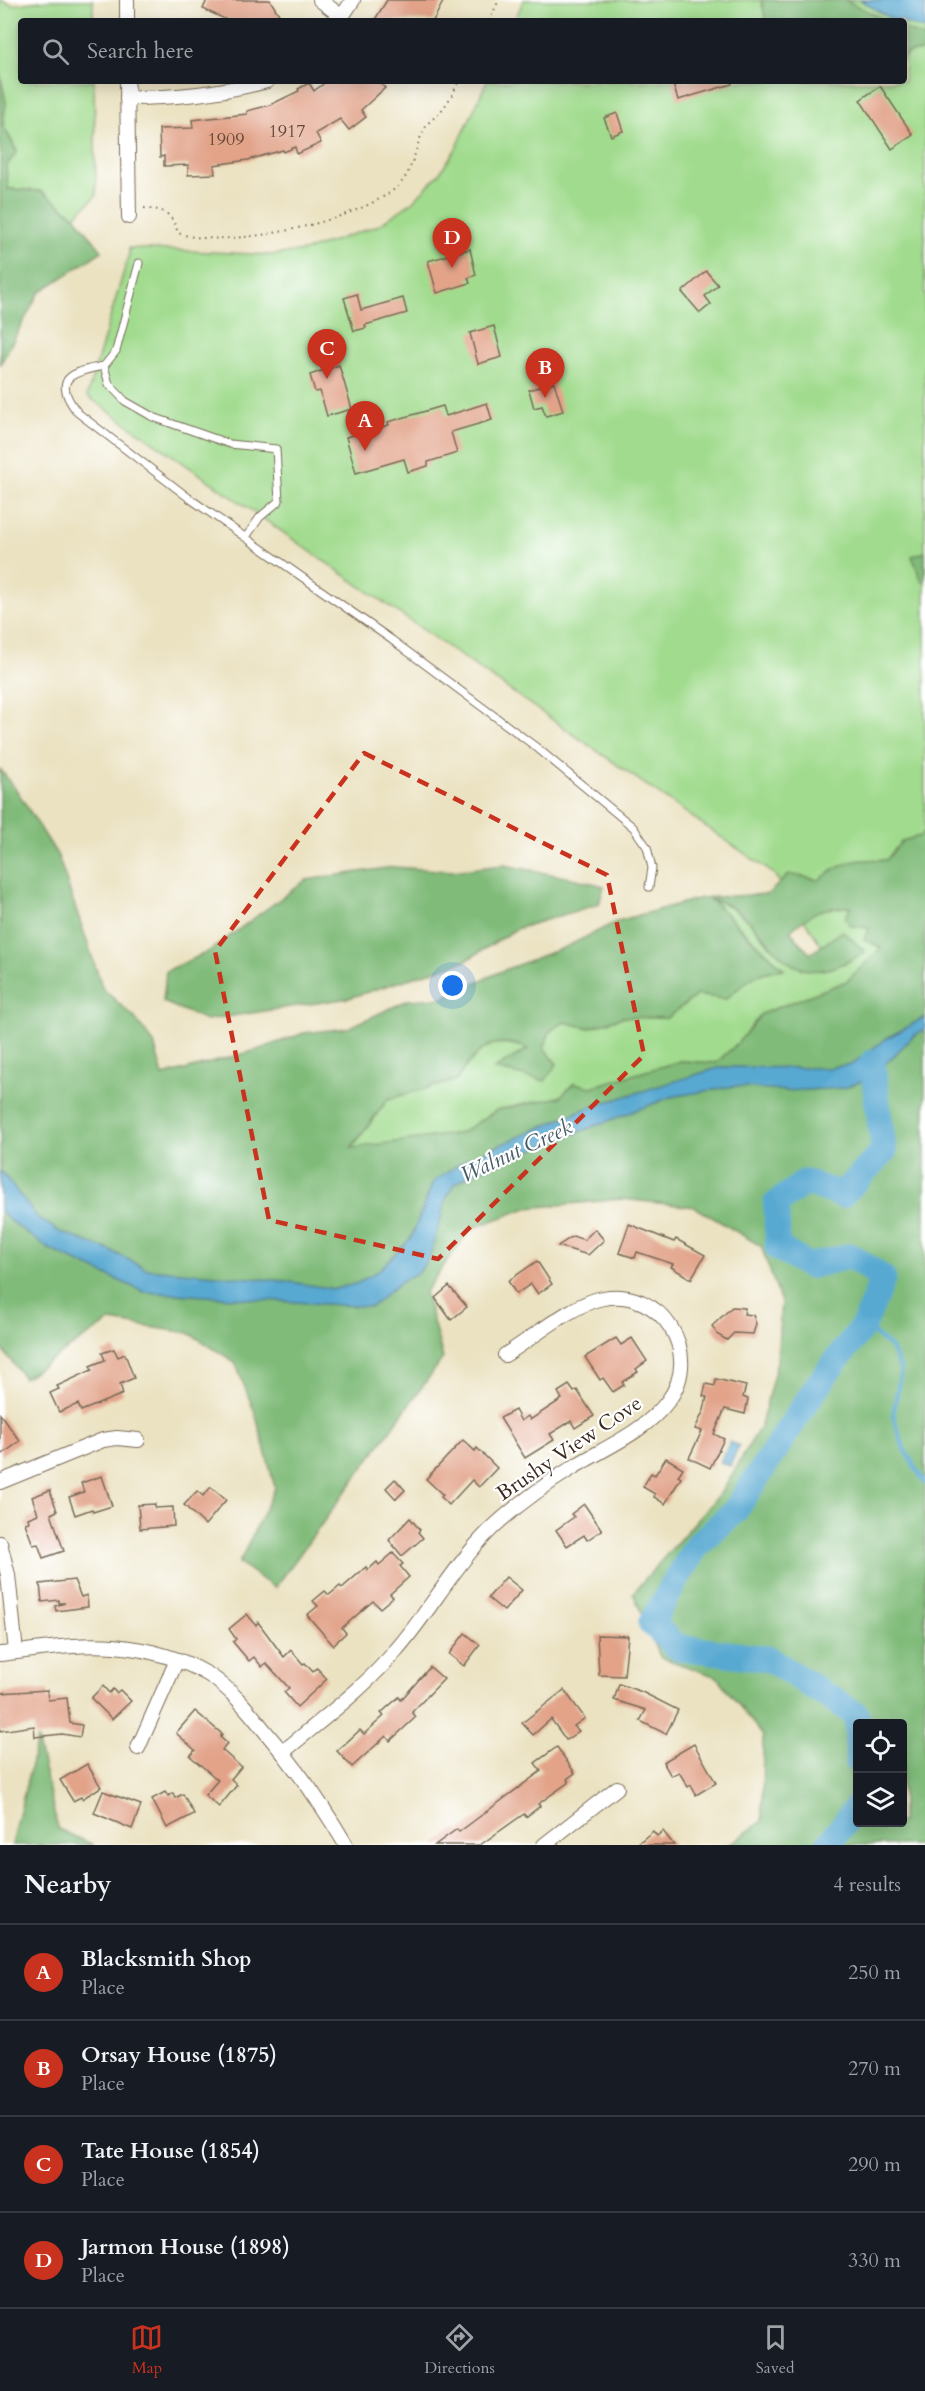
<!DOCTYPE html>
<html lang="en">
<head>
<meta charset="utf-8">
<style>
	:root { --surface:#171b24; --page:#20242c; --text:#f1f3f6; --muted:#9ea1a6; --line:#363941; --accent:#c8321e }
	body { margin:0; font-family:Cardo,serif; background:var(--page); color:var(--text) }
	.controls { position:absolute; right:18px; bottom:18px; display:grid; overflow:hidden; border-radius:6px; box-shadow:0 3px 15px #0003 }
	.controls button { width:54px; height:54px; display:grid; place-items:center; padding:0; border:0; border-bottom:2px solid var(--line); background:var(--surface); color:var(--text); font:30px sans-serif }
	.you { position:absolute; left:453px; top:986px; width:21px; height:21px; margin:-15px; border:4px solid #fff; border-radius:50%; background:#1a73e8; box-shadow:0 0 0 9px #1a73e833 }
	.badge { display:grid; place-items:center; width:39px; height:39px; border-radius:50%; background:var(--accent); color:#fff; font-size:20px; font-weight:700 }
	.pin { position:absolute; translate:-50% -50px; filter:drop-shadow(0 2px 3px #0008) }
	.pin::after { content:''; position:absolute; top:32px; width:21px; height:18px; background:inherit; clip-path:polygon(0 0,100% 0,50% 100%) }
	.list { margin:0; padding:0; list-style:none }
	h2 { display:flex; justify-content:space-between; align-items:center; height:78px; margin:0; padding:0 24px; font-size:26px }
	h2 small { font-size:20px; font-weight:400; color:var(--muted) }
	.list li { display:grid; grid-template-columns:39px 1fr auto; gap:18px; align-items:center; box-sizing:border-box; height:96px; padding:0 24px; border-top:2px solid var(--line) }
	.list b { display:block; font-size:22px; white-space:nowrap }
	.list p { margin:0; font-size:20px; white-space:nowrap; color:var(--muted) }
	.list em { font-size:20px; font-style:normal; color:var(--muted) }
	.icon { flex:none; width:33px; height:33px; fill:none; stroke:currentColor; stroke-width:2; stroke-linecap:round; stroke-linejoin:round }
	.map { position:relative; flex:none; width:925px; height:1845px; overflow:hidden }
	.search { position:absolute; background:var(--surface); box-shadow:0 3px 15px #0003; left:18px; right:18px; top:18px; height:66px; display:flex; align-items:center; gap:15px; box-sizing:border-box; padding:0 21px; border-radius:6px; color:var(--muted); font-size:22px }
	.sheet { height:462px; background:var(--surface) }
	nav { display:flex; justify-content:space-around; align-items:center; box-sizing:border-box; height:84px; border-top:2px solid var(--line); background:var(--surface); font-size:16px; color:var(--muted) }
	nav a { display:grid; justify-items:center; gap:3px }
	nav .on { color:var(--accent) }
	.map>svg:first-child { display:block }
	.green { fill:#a1db8e; stroke:#6e8256; stroke-width:1.5 }
	.forest { fill:#80bb79; stroke:#5e724c; stroke-width:1.5; fill-rule:evenodd }
	.water { fill:#58a9d2; stroke:#4a6a78; stroke-width:1.5 }
	.lines { fill:none; stroke-linecap:round; stroke-linejoin:round }
	.stream { stroke:#58a9d2; stroke-width:4.5 }
	.river { stroke:#58a9d2; stroke-width:26 }
	.building { fill:#e2a389 }
	.service-casing { stroke:#796a57; stroke-width:9 }
	.minor-casing { stroke:#796a57; stroke-width:16 }
	.path { stroke:#796a57; stroke-width:2; stroke-dasharray:1.5 4.5; stroke-linecap:butt }
	.service { stroke:#fff; stroke-width:7 }
	.minor { stroke:#fff; stroke-width:14 }
	.marked { fill:none; stroke:#c8321e; stroke-width:4.5; stroke-dasharray:12 8; stroke-linejoin:round }
	.labels { text-anchor:middle; stroke-width:4.5; stroke-linejoin:round; paint-order:stroke }
	.number-label { font-size:18px; fill:#654839 }
	.street-label { font-size:21px; fill:#3b2a1e; stroke:#fff }
	.water-label { font-size:22px; font-style:italic; fill:#475d66; stroke:#fff }
</style>
</head>
<body>
<div class="map">
<svg width="925" height="1845" viewBox="0 0 925 1845">
	<rect width="100%" height="100%" fill="#fff"/>
	<filter id="ink" filterUnits="userSpaceOnUse"><feTurbulence type="fractalNoise" baseFrequency=".0167" numOctaves="2"/><feDisplacementMap in="SourceGraphic" scale="12" xChannelSelector="R" yChannelSelector="G"/><feConvolveMatrix kernelMatrix="1 2 1 2 8 2 1 2 1" color-interpolation-filters="sRGB"/></filter>
	<filter id="wash" filterUnits="userSpaceOnUse"><feTurbulence type="fractalNoise" baseFrequency=".008" numOctaves="4" result="noise"/><feDisplacementMap in="SourceGraphic" scale="24" xChannelSelector="R" yChannelSelector="G"/><feGaussianBlur stdDeviation="1.35" result="paint"/><feColorMatrix in="noise" values="0 0 0 0 0 0 0 0 0 0 0 0 0 0 0 0 0 1.4 0 .05"/><feComposite in="paint" operator="in"/></filter>
	<g filter="url(#wash)">
		<rect width="100%" height="100%" fill="#ebe2c1"/>
		<g class="green">
			<polygon points="0,0 13,5 47,0 93,0 93,21 21,21 21,81 94,81 96,196 75,216 41,191 8,189 6,166 17,151 3,125 6,103 0,74"/>
			<path d="M524 0H925V1024L738 1043 716 1063 681 1061 591 1087 574 1084 560 1097 497 1110 461 1133 351 1149 388 1099 457 1080C477 1047 490 1035 529 1049L495 1069 557 1064 544 1048 550 1031 564 1022 590 1028 622 1017 667 1018 697 995 726 999C747 980 754 972 784 969L714 902 722 901 750 922 770 946 835 966 774 874 87 396 129 254V248L271 255 305 251 379 225 411 203 439 174 457 147 487 81H904V21H514Z"/>
		</g>
		<g class="forest">
			<polygon points="761,0 845,0 887,21 766,21"/>
			<polygon points="904,29 925,38 925,51 907,53 904,58"/>
			<polygon points="0,74 6,103 3,125 17,152 6,166 8,189 41,191 75,216 102,251 39,293 0,365"/>
			<polygon points="925,552 925,581 922,582 912,556"/>
			<path d="M0 769 17 791 58 856 103 989 134 1017 154 1043 163 1076 257 1050 304 1033 348 1028 408 1000 441 998 502 971 568 946 618 921 701 898 768 894 789 874 819 880C842 861 857 858 886 860L902 841 920 836 925 831V1845H729L762 1821 763 1736 717 1677 660 1657 633 1593 723 1490 761 1425 777 1362 781 1302 761 1246 695 1207 622 1199 527 1208 470 1229 425 1292 443 1358 275 1588 239 1563 275 1488 256 1416 235 1362 189 1333 110 1321 24 1378 0 1346ZM709 899C777 911 771 1011 865 952L843 931 810 954 790 931C816 910 818 908 851 907L845 918 851 926 869 928 864 939 881 948 847 981 761 1014 738 1043 716 1063 681 1061 591 1087 574 1083 560 1097 497 1110 461 1133 351 1148 388 1099 457 1080C475 1051 493 1033 528 1049L494 1069 545 1081 557 1064 544 1048 550 1031 564 1022 590 1028 622 1017 667 1018 697 995 726 999C748 980 754 972 784 969L750 938 714 902ZM858 1724H902V1822H858Z"/>
			<polygon points="504,865 576,879 604,886 599,904 516,929 467,960 349,998 206,1020 163,1002 166,971 208,952 306,880 393,867 452,871"/>
			<polygon points="37,1739 58,1829 94,1845 12,1845"/>
		</g>
		<g class="water">
			<polygon points="860,0 925,0 925,30 904,23 904,21 891,19"/>
			<polygon points="925,1017 925,1030 913,1036 891,1059 867,1079 844,1088 786,1091 735,1086 671,1097 474,1172 455,1184 447,1197 430,1256 419,1272 402,1281 371,1307 144,1292 49,1249 8,1219 0,1210 0,1170 38,1218 60,1232 109,1250 147,1269 284,1281 335,1289 358,1283 379,1270 411,1238 433,1182 465,1160 584,1109 721,1067 827,1068 852,1064 887,1038"/>
			<polygon points="730,1442 739,1446 730,1466 720,1462"/>
		</g>
		<g class="lines">
			<polyline class="stream" points="864,1325 891,1348 901,1370 893,1415 904,1449 925,1483"/>
			<g class="river">
				<polyline points="858,1761 857,1715 769,1659 677,1647 651,1623 697,1545 735,1511 819,1383 864,1325 883,1278 851,1256 809,1266 778,1248 776,1204 805,1182 842,1195 884,1151 872,1063"/>
				<polyline points="828,1845 858,1805"/>
			</g>
		</g>
		<g id="blocks">
			<g class="building">
				<polygon points="207,0 270,0 283,21 229,21 203,9"/>
				<polygon points="387,0 444,0 433,21 374,21"/>
				<polygon points="327,81 378,81 385,88 361,110 366,117 349,130 340,119 316,133 321,143 297,154 295,147 284,152 283,150 248,160 214,165 215,174 188,175 188,165 164,166 164,156 160,157 159,129 193,128 192,120 247,114 247,111 270,105 299,91 298,89 309,83 314,91"/>
				<polygon points="672,81 732,81 732,84 678,100"/>
				<polygon points="880,86 913,135 892,149 860,100"/>
				<polygon points="617,113 623,131 611,136 604,118"/>
				<polygon points="470,249 476,275 468,278 470,283 437,293 428,261"/>
				<polygon points="706,271 718,285 705,296 711,304 700,313 682,292"/>
				<polygon points="357,294 361,310 403,298 407,313 365,325 366,328 354,331 344,298"/>
				<polygon points="494,326 502,357 478,364 470,333"/>
				<polygon points="339,365 352,409 327,416 320,391 315,392 310,375"/>
				<polygon points="554,382 563,411 546,416 542,406 534,408 529,390"/>
				<polygon points="487,403 492,420 451,432 457,453 428,462 428,466 408,472 404,459 356,473 346,437 389,425 388,422 443,406 446,416"/>
				<polygon points="629,1224 674,1242 676,1239 705,1255 691,1279 671,1267 673,1264 637,1252 635,1258 619,1253"/>
				<polygon points="595,1229 604,1240 588,1255 558,1246 573,1236 584,1240"/>
				<polygon points="537,1261 552,1284 538,1294 531,1284 516,1294 508,1281"/>
				<polygon points="449,1286 467,1307 451,1320 435,1298"/>
				<polygon points="732,1307 745,1308 744,1314 753,1315 756,1324 753,1334 734,1333 727,1340 718,1335 712,1326"/>
				<polygon points="616,1338 621,1345 632,1338 647,1361 636,1369 638,1372 622,1382 624,1385 613,1392 603,1378 600,1380 585,1357"/>
				<polygon points="114,1349 118,1357 125,1354 134,1378 120,1384 123,1394 81,1411 78,1404 59,1412 50,1393 59,1389 57,1386 92,1370 90,1366 105,1360 102,1353"/>
				<polygon points="716,1379 746,1386 743,1397 748,1399 745,1414 725,1409 714,1434 724,1439 710,1468 689,1458 702,1431 695,1429 704,1410 707,1397 703,1396 706,1384 715,1386"/>
				<polygon points="569,1385 574,1392 577,1390 594,1416 575,1428 571,1421 550,1434 554,1440 525,1458 500,1418 515,1410 521,1421 528,1416 530,1420 562,1399 558,1392"/>
				<polygon points="0,1414 20,1441 0,1456"/>
				<polygon points="463,1440 475,1451 477,1448 497,1468 479,1487 472,1480 449,1505 441,1497 443,1495 426,1479"/>
				<polygon points="666,1458 683,1468 678,1476 681,1478 665,1504 654,1497 655,1494 643,1487 651,1473 655,1475"/>
				<polygon points="102,1476 112,1506 93,1512 92,1509 75,1515 69,1497 84,1492 81,1483"/>
				<polygon points="395,1479 405,1490 396,1499 386,1488"/>
				<polygon points="211,1487 226,1500 205,1525 184,1505 197,1491 203,1496"/>
				<polygon points="50,1490 57,1511 51,1514 64,1551 43,1558 38,1544 33,1545 25,1523 29,1522 28,1518 38,1514 32,1497"/>
				<polygon points="155,1504 155,1508 173,1507 174,1526 140,1529 138,1505"/>
				<polygon points="584,1504 602,1530 587,1540 584,1535 567,1546 556,1530 574,1517 571,1514"/>
				<polygon points="410,1518 420,1530 418,1532 423,1538 402,1556 389,1540"/>
				<polygon points="393,1553 403,1564 400,1566 409,1577 390,1594 393,1597 380,1608 373,1601 342,1628 346,1633 333,1645 307,1615 318,1606 313,1601 325,1591 329,1595 340,1586 342,1588 366,1567 368,1570 377,1562 379,1565"/>
				<polygon points="506,1577 522,1590 504,1611 488,1598"/>
				<polygon points="74,1580 81,1597 87,1595 88,1607 56,1611 55,1606 65,1603 59,1603 59,1600 42,1602 40,1584"/>
				<polygon points="247,1614 256,1625 258,1622 284,1657 291,1650 303,1664 305,1663 313,1672 317,1668 327,1679 297,1707 284,1692 289,1688 266,1663 262,1667 254,1657 249,1661 233,1642 236,1639 229,1629"/>
				<polygon points="465,1633 480,1645 464,1666 449,1654"/>
				<polygon points="597,1635 628,1636 624,1676 599,1675"/>
				<polygon points="430,1667 444,1679 412,1712 416,1717 390,1741 386,1736 352,1767 337,1751 360,1730 364,1734 384,1716 381,1713 399,1697 401,1700"/>
				<polygon points="619,1684 642,1692 678,1710 666,1734 640,1721 646,1710 614,1700"/>
				<polygon points="103,1686 109,1693 113,1689 116,1693 120,1690 131,1701 112,1719 91,1698"/>
				<polygon points="47,1690 48,1700 67,1698 70,1723 82,1725 80,1737 62,1734 35,1737 34,1726 0,1731 0,1693"/>
				<polygon points="564,1690 585,1718 574,1726 579,1731 566,1740 551,1719 533,1735 522,1723"/>
				<polygon points="195,1711 222,1734 220,1737 227,1743 222,1750 241,1767 231,1779 237,1785 219,1807 205,1795 218,1780 190,1756 195,1750 176,1733"/>
				<polygon points="694,1744 716,1783 696,1795 691,1785 688,1787 679,1772 671,1776 663,1762"/>
				<polygon points="557,1747 575,1773 567,1779 569,1782 538,1804 540,1806 526,1817 524,1814 480,1845 435,1845 457,1829 459,1832 541,1771 535,1763"/>
				<polygon points="87,1764 101,1787 82,1799 81,1797 73,1801 60,1780"/>
				<polygon points="103,1791 141,1805 132,1829 94,1813"/>
				<polygon points="165,1792 168,1796 173,1793 175,1798 183,1794 194,1814 167,1828 152,1799"/>
				<polygon points="653,1831 657,1836 663,1831 674,1845 636,1845"/>
			</g>
		</g>
	</g>
	<g filter="url(#ink)">
		<use href="#blocks" fill-opacity="0" stroke="#796a57" stroke-width="1.5"/>
		<g class="lines">
			<g class="service-casing">
				<g id="service">
					<path d="M139 263 116 351 104 366C70 372 51 379 78 413L189 498 392 640 536 747 633 827 647 847 652 868 649 887"/>
					<polyline points="104,366 109,384 125,401 153,417 230,444 276,449 279,501 260,517 246,537"/>
				</g>
			</g>
			<g class="minor-casing">
				<g id="minor">
					<polyline points="127,0 127,21"/>
					<polyline points="320,0 342,17"/>
					<polyline points="339,21 353,0"/>
					<polyline points="127,81 129,217"/>
					<path d="M127 98C176 98 221 93 267 81"/>
					<polyline points="0,1482 103,1440 117,1438 138,1440"/>
					<polyline points="0,1543 8,1575 16,1652"/>
					<path d="M0 1654C37 1650 76 1643 114 1646 146 1649 181 1658 209 1675 231 1689 248 1710 264 1730 295 1766 322 1804 346 1845"/>
					<polyline points="138,1748 177,1660"/>
					<path d="M283 1752C322 1719 365 1688 397 1649 434 1606 459 1556 502 1519 524 1500 548 1483 572 1468 604 1448 645 1432 668 1401 704 1353 661 1287 603 1298 574 1303 531 1339 505 1355"/>
					<polyline points="544,1845 617,1788"/>
				</g>
			</g>
			<g class="path">
				<polyline points="489,21 499,0"/>
				<path d="M144 208C165 210 171 212 178 233 226 251 359 221 397 187 415 171 414 144 427 125 430 120 436 117 440 112 448 103 454 92 459 81"/>
			</g>
			<use href="#service" class="service"/>
			<use href="#minor" class="minor"/>
		</g>
	</g>
	<path class="marked" d="M364 753 607 875 644 1055 438 1259 269 1220 215 951Z"/>
	<g class="labels">
		<g class="number-label">
			<text x="287" y="137">1917</text>
			<text x="226" y="145">1909</text>
		</g>
		<g class="street-label">
			<text transform="translate(569 1448) rotate(-34)" y="7">Brushy View Cove</text>
		</g>
		<g class="water-label">
			<text transform="translate(516 1150) rotate(-25)" y="8">Walnut Creek</text>
		</g>
	</g>
</svg>
<div class="controls">
<button><svg class="icon" aria-label="locate" viewBox="0 0 24 24"><circle cx="12" cy="12" r="6"/><path d="M12 2v4M12 18v4M2 12h4M18 12h4"/></svg></button>
<button><svg class="icon" aria-label="layers" viewBox="0 0 24 24"><path d="M12 4l9 5-9 5-9-5zM3 14l9 5 9-5"/></svg></button>
</div>
<div class="you"></div>
<div class="pin badge" style="left:365px;top:451px">A</div>
<div class="pin badge" style="left:545px;top:398px">B</div>
<div class="pin badge" style="left:327px;top:379px">C</div>
<div class="pin badge" style="left:452px;top:268px">D</div>
<div class="search"><svg class="icon" aria-label="search" viewBox="0 0 24 24"><circle cx="10" cy="10" r="6"/><path d="M15 15l6 6"/></svg>Search here</div>
</div>
<section class="sheet">
<h2>Nearby<small>4 results</small></h2>
<ul class="list">
<li><span class="badge">A</span><div><b>Blacksmith Shop</b><p>Place</p></div><em>250 m</em></li>
<li><span class="badge">B</span><div><b>Orsay House (1875)</b><p>Place</p></div><em>270 m</em></li>
<li><span class="badge">C</span><div><b>Tate House (1854)</b><p>Place</p></div><em>290 m</em></li>
<li><span class="badge">D</span><div><b>Jarmon House (1898)</b><p>Place</p></div><em>330 m</em></li>
</ul>
</section>
<nav>
<a class="on"><svg class="icon" aria-label="map" viewBox="0 0 24 24"><path d="M3 6l6-2 6 2 6-2v14l-6 2-6-2-6 2zM9 4v14M15 6v14"/></svg>Map</a>
<a><svg class="icon" aria-label="directions" viewBox="0 0 24 24"><path d="M12 3l9 9-9 9-9-9zM9 14v-3h6M13 9l2 2-2 2"/></svg>Directions</a>
<a><svg class="icon" aria-label="saved" viewBox="0 0 24 24"><path d="M7 4h10v16l-5-4-5 4z"/></svg>Saved</a>
</nav>
</body>
</html>
